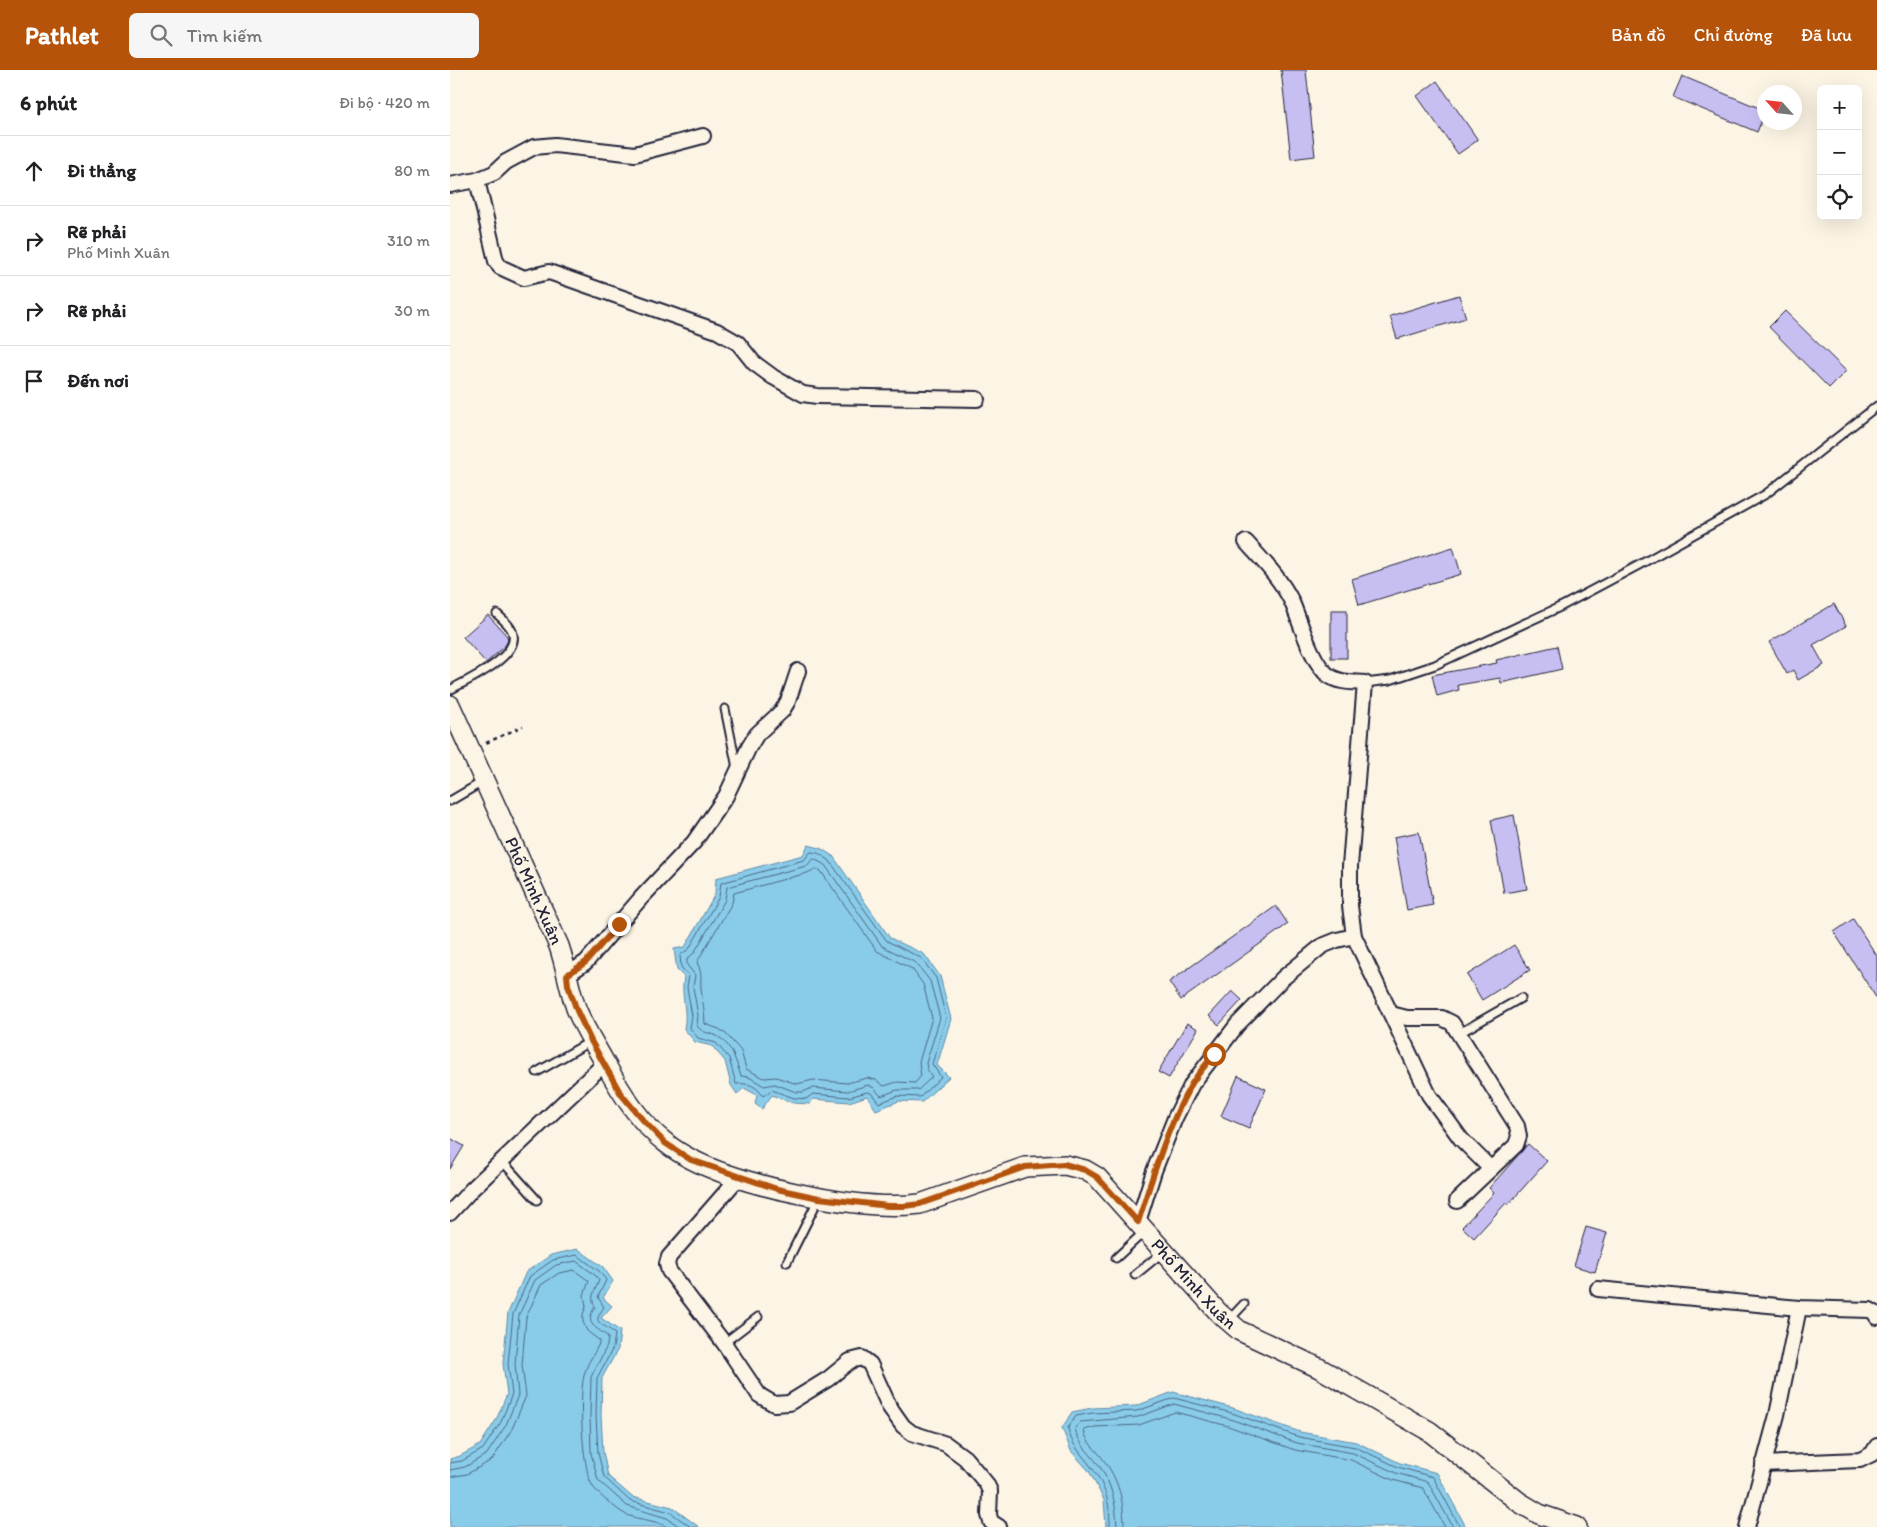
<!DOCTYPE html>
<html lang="vi">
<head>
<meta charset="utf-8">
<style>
	:root { --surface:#fff; --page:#f6f6f6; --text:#202124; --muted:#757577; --line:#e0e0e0; --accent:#b45309 }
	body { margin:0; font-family:Itim,sans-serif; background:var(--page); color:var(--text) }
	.controls { position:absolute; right:15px; top:15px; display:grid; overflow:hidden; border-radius:8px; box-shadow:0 5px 20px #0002 }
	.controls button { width:45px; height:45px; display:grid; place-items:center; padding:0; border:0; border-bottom:1px solid var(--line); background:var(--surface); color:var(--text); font:25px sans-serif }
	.compass { position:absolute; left:1307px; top:15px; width:45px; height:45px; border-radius:50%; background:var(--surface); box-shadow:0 5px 20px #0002; rotate:297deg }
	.stop { position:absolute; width:15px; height:15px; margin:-11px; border:4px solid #b45309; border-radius:50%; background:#fff }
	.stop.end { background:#b45309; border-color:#fff; box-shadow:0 1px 5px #0008 }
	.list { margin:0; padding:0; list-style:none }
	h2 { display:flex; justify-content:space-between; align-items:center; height:65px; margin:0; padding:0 20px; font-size:21px }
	h2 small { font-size:16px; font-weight:400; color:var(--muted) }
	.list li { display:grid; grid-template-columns:32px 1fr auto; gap:15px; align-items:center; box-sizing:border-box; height:70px; padding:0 20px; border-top:1px solid var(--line) }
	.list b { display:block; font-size:19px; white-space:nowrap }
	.list p { margin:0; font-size:16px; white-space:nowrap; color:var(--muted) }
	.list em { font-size:16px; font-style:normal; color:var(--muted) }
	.icon { flex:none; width:28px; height:28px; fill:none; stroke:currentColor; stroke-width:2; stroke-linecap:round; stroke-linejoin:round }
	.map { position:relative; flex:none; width:1427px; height:1457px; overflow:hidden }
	header { display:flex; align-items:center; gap:30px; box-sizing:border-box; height:70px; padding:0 25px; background:var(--accent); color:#fff }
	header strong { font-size:24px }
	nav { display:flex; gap:28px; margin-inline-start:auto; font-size:18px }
	.search { width:350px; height:45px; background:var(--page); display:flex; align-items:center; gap:12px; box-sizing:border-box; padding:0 18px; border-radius:8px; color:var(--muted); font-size:19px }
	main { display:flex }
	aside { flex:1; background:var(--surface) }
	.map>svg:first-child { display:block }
	.water { fill:#89ccea; stroke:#6088a4 }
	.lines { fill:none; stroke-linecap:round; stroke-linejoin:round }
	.shore { stroke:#4b6681; stroke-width:1 }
	.building { fill:#c7bff1; stroke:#22223b }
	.lane-casing { stroke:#22223b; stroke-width:11 }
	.street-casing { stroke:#22223b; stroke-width:18 }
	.secondary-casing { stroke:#22223b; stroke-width:22 }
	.path { stroke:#22223b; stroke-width:2.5; stroke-dasharray:4 4; stroke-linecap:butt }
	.lane { stroke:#fcf5e5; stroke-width:7 }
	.street { stroke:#fcf5e5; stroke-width:14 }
	.secondary { stroke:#fcf5e5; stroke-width:19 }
	.route { stroke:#b45309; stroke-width:6 }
	.labels { text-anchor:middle; stroke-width:4; stroke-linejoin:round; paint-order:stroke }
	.street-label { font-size:18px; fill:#22223b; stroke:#fcf5e5 }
</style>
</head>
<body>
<header>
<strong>Pathlet</strong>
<div class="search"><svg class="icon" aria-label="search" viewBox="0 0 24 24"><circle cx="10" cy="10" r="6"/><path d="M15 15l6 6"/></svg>Tìm kiếm</div>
<nav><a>Bản đồ</a><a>Chỉ đường</a><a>Đã lưu</a></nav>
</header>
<main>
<aside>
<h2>6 phút<small>Đi bộ · 420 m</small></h2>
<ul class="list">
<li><svg class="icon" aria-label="ahead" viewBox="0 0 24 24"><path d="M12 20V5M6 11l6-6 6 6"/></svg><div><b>Đi thẳng</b></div><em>80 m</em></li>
<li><svg class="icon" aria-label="right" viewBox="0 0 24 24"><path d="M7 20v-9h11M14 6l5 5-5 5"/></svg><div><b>Rẽ phải</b><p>Phố Minh Xuân</p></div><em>310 m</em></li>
<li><svg class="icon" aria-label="right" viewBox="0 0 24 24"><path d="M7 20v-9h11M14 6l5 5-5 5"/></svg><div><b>Rẽ phải</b></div><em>30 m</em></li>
<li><svg class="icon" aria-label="arrive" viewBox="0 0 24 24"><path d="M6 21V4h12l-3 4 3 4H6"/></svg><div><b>Đến nơi</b></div></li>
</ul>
</aside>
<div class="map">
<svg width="1427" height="1457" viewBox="0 0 1427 1457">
	<rect width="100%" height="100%" fill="#fcf5e5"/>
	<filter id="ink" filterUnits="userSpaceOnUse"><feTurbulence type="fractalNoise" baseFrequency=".02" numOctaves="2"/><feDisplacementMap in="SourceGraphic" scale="10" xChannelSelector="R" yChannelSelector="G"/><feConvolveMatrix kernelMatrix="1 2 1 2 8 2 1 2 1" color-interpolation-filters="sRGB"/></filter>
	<g filter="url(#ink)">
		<g class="water">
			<path d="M358 775 370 778 383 786 440 868 474 884 490 906 501 949 487 995 499 1007 472 1032 449 1031 426 1040 417 1026 399 1032 363 1029 360 1034 343 1033 322 1025 312 1039 305 1034 307 1025 294 1018 287 1024 281 1015 275 991 262 976 245 972 234 959C238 940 230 925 234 907L227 900 224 879 235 877 265 824 266 808 353 785Z"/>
			<polygon points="128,1179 153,1197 163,1211 153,1228 162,1236 151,1248 170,1261 168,1279 152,1308 151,1345 153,1382 158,1406 182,1427 222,1437 249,1457 0,1457 0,1389 10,1386 30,1375 46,1350 57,1324 53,1294 58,1243 76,1202 101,1185"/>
			<polygon points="723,1322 783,1338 850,1362 906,1372 950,1393 987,1403 1016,1457 656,1457 654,1430 639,1401 621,1381 612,1358 622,1342 642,1338 686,1336"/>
		</g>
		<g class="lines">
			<g class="shore">
				<path d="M361 782 368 783 379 790 437 871 471 888 486 908 496 948 482 994 491 1007 470 1027 448 1026 429 1033 421 1023 417 1022 399 1027 363 1024 356 1029 344 1028 322 1020 313 1026C306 1015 298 1013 286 1014L279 988 266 973 248 968 240 958 242 946 237 917 239 906 231 897 230 885 239 879 269 827 271 813 354 790Z"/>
				<path d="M364 789 375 795 432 876 466 893 480 911 490 948 476 993 477 999 482 1007 468 1020H447L431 1026 424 1018 418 1015 398 1021 362 1018 353 1022H346L325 1014 314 1016 299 1007 291 1006C286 992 282 974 267 966 259 962 253 964 247 956L248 945 243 917 245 905 237 895V889L244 883 275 830 277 817 356 796Z"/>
				<path d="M366 799 370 800 427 881 462 899 473 914 482 948 469 992 471 1006 465 1013 447 1012 434 1016 426 1010 417 1008 397 1013 363 1010 347 1014 326 1007 314 1008 296 999 291 981 276 964 269 959 255 954C255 942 252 931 251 918 250 905 253 906 247 892L282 833 284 823 357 803Z"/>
				<path d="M0 1393 12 1391 33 1379 51 1352 62 1324 58 1294 63 1244 80 1206 103 1190 127 1185 149 1201 156 1210 148 1227 154 1237C140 1256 153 1252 165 1264L163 1278 147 1308 146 1345 148 1383 154 1407 180 1431 220 1442 241 1457"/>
				<path d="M0 1400 15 1397 37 1384 56 1355 68 1325 65 1294 69 1245 85 1210 106 1195 126 1191 145 1205 149 1210C146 1221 139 1225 145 1237 133 1255 147 1257 158 1267L157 1276 141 1307 140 1345 141 1383 148 1410 177 1436 217 1448 230 1457"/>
				<path d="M0 1407 17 1404 42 1390 62 1359 76 1326 72 1295 76 1247 91 1215 109 1203 124 1200 139 1211 134 1225 136 1237 133 1244V1252L137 1261 150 1271C146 1282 138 1291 135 1302 128 1320 132 1398 142 1415 148 1425 161 1434 170 1441 183 1451 204 1448 217 1457"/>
				<path d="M660 1457C660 1435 656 1416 642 1398 632 1384 621 1375 618 1358L626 1346 643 1343 687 1341 724 1328 782 1343 849 1367 905 1377 948 1397 983 1407 1010 1457"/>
				<path d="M667 1457C666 1433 662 1414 648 1394 639 1382 628 1374 625 1358L630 1352 688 1347 724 1334 780 1349 847 1373 903 1383 946 1403 978 1412 1003 1457"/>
				<path d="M674 1457C674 1432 669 1410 653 1389 646 1379 636 1373 634 1360L645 1357 689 1355 725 1342 778 1356 845 1380 901 1390 943 1410 973 1418 995 1457"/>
			</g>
		</g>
		<g class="building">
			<polygon points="831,0 856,0 865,86 841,89"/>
			<polygon points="1232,6 1314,40 1314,45 1307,62 1223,27"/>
			<polygon points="987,11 1028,70 1008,84 967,26"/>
			<polygon points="1009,225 1016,248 947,269 940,246"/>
			<polygon points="1335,241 1396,301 1379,318 1319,257"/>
			<polygon points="1003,477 1011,504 909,535 902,509"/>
			<polygon points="1384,534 1396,556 1363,575 1374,595 1348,610 1343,600 1337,604 1319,572"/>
			<rect x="881" y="540" width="16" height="48"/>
			<polygon points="38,545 57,566 58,570 55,576 36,593 13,567"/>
			<polygon points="1107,576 1112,599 1051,613 1050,608 1008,615 1009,620 987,626 982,605 1047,593 1046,590"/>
			<polygon points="1064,745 1077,819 1054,823 1041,750"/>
			<polygon points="969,762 983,835 957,840 944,767"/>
			<polygon points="826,836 838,854 731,930 719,912"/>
			<polygon points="1403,849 1427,886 1427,929 1384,862"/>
			<polygon points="1064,875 1080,900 1032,930 1017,905"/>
			<polygon points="782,921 792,930 769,955 759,946"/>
			<polygon points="737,953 748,959 719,1008 708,1002"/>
			<polygon points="788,1006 816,1019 799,1058 771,1046"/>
			<polygon points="0,1068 14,1076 0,1099"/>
			<polygon points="1078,1074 1097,1091 1058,1135 1056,1133 1024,1168 1012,1157 1044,1123 1039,1118"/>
			<polygon points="1136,1157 1157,1163 1145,1202 1124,1196"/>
		</g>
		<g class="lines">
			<g class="lane-casing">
				<g id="lane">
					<polyline points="915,613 940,610 985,595 1112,536 1189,495 1316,424 1427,336"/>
					<path d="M0 620C17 610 73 586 62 561 59 554 52 549 47 544"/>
					<polyline points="275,639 287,698"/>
					<polyline points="0,731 34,711"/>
					<polyline points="1008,964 1071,928"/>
					<polyline points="87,1002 141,971"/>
					<polyline points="52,1091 87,1130"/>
					<polyline points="666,1188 695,1161"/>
					<polyline points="337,1192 369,1128"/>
					<polyline points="685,1205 713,1182"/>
					<polyline points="778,1251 794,1234"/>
					<polyline points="274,1273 308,1247"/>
				</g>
			</g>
			<g class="street-casing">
				<g id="street">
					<polyline points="27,110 46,191 50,197 74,208 99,202 267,261 288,273 304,293 323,307 353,324 367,326 527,329"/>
					<polyline points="0,115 27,110 44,103 56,92 84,77 105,75 185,84 253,66"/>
					<path d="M796 472C812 490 830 508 841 530 850 550 861 592 878 605 888 613 903 612 915 613L900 796V836L904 866 979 1025 1011 1069 1041 1099"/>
					<polyline points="117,905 136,892 191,828 244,772 276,726 299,677 307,664 332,641 338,631 348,601"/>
					<polyline points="941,944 957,948 992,948 1002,953 1067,1056 1069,1066 1066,1075 1007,1131"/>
					<polyline points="289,1107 219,1187 217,1194 219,1201 274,1273 309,1325 324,1334 339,1333 378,1309 400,1291 412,1288 420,1294 439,1336 453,1356 462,1363 496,1374 515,1388 536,1413 540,1421 539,1445 541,1452 549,1457"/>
					<polyline points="0,1143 22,1119 155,993"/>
					<polyline points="688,1152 704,1101 725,1048 742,1014 787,955 833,908 872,876 887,870 904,866"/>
					<polyline points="1148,1219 1349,1238 1420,1240 1425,1243 1427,1247"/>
					<polyline points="1313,1394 1410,1390 1422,1384 1427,1376"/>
					<polyline points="1297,1457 1327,1345 1349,1238"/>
				</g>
			</g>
			<g class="secondary-casing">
				<g id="secondary">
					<path id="s1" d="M0 635 109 876C116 897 119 918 126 938 134 959 146 976 156 995 172 1024 190 1053 216 1073 248 1099 306 1115 346 1123 383 1131 433 1139 470 1134L575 1097 615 1095 635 1100 647 1107 769 1243 790 1261 869 1298 979 1361 1069 1432 1089 1444 1127 1457"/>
				</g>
			</g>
			<polyline class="path" points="36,673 73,656"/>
			<use href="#lane" class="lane"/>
			<use href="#street" class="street"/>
			<use href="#secondary" class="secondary"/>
		</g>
	</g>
	<g class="lines" filter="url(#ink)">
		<path class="route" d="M169 854 136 892 117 905 118 915 127 941 141 971 171 1024 192 1049 215 1073 241 1090 327 1119 369 1128 438 1136H454L470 1134 575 1097 614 1094 635 1100 647 1107 688 1152C703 1106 717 1057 741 1015 747 1004 757 994 764 984"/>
	</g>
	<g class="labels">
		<g class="street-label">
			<text dy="6" stroke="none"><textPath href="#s1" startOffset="204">Phố Minh Xuân</textPath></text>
			<text dy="6" stroke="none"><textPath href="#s1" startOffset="1088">Phố Minh Xuân</textPath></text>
		</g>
	</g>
</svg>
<div class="controls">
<button>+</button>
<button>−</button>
<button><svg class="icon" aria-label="locate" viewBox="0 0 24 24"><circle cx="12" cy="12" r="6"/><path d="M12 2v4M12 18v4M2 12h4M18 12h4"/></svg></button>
</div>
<svg class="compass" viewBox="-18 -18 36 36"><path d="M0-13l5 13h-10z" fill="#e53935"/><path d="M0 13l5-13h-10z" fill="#757577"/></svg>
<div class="stop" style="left:764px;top:984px"></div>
<div class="stop end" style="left:169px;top:854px"></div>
</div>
</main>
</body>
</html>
